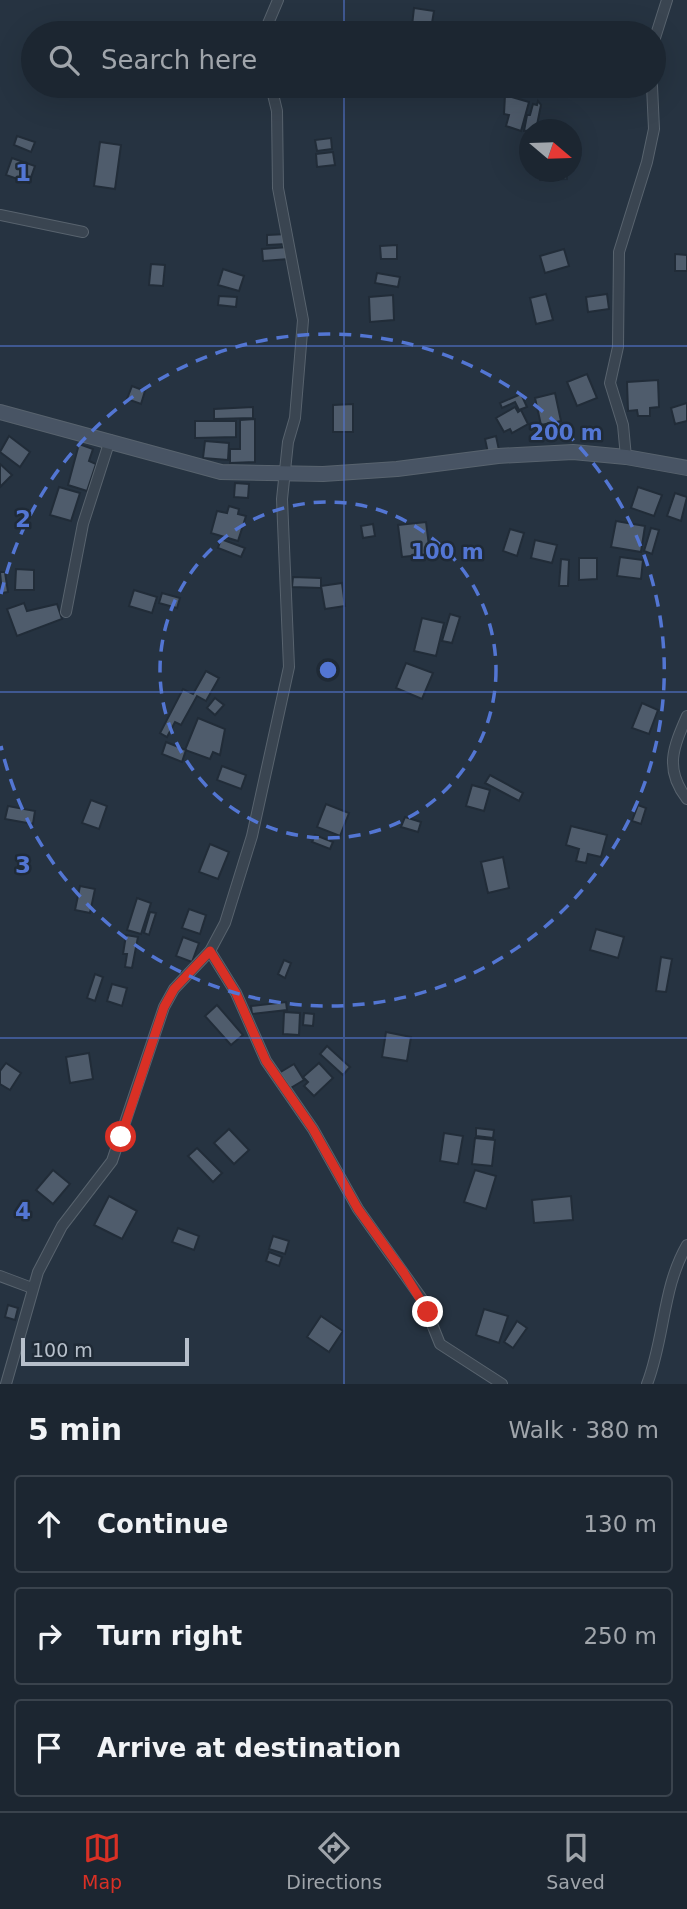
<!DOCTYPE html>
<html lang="en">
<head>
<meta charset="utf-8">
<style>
	:root { --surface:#1c2631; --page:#252e39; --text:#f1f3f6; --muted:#a0a5ab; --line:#3a434d; --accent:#d93025 }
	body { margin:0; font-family:"DejaVu Sans",sans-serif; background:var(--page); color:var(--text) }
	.compass { position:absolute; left:519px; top:119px; width:63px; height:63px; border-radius:50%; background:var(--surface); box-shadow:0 7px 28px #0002; rotate:109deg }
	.scale { position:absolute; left:21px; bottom:18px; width:168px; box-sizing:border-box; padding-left:7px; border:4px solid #b7c0cb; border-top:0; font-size:19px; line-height:24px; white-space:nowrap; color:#b7c0cb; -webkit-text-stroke:5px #1f2a36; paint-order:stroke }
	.stop { position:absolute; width:21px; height:21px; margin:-16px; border:5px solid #d93025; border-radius:50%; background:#fff }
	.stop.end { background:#d93025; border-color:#fff; box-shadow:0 2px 7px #0008 }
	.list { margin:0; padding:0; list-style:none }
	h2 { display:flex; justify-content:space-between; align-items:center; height:91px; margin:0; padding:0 28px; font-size:30px }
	h2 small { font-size:23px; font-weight:400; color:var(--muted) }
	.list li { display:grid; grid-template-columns:46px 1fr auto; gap:21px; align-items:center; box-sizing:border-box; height:98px; margin:0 14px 14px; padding:0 14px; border:2px solid var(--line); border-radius:7px }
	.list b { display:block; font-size:26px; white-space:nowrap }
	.list em { font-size:23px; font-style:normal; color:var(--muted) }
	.icon { flex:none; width:38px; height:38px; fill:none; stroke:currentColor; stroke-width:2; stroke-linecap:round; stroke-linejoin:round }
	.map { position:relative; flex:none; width:687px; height:1384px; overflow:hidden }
	.search { position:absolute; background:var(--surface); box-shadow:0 7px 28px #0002; left:21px; right:21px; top:21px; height:77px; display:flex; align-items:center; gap:18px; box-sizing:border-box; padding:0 24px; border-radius:38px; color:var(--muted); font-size:26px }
	.sheet { height:427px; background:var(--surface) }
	nav { display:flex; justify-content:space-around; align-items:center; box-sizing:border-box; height:98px; border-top:2px solid var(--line); background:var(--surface); font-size:19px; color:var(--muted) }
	nav a { display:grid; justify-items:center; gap:4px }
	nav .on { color:var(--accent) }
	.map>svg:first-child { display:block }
	.building { fill:#4f5c6c; stroke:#212c38; stroke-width:2 }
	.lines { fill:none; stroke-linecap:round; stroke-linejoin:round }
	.street-casing { stroke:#58636e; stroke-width:12 }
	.secondary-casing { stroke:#58636e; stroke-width:16 }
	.street { stroke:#3a4551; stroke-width:10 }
	.secondary { stroke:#485464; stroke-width:14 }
	.route { stroke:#d93025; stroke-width:9 }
	.grid { fill:none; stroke:#5376d3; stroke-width:2; stroke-opacity:0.55 }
	.ring { fill:none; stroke:#5376d3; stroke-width:3.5; stroke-dasharray:12 9 }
	.grid-label { font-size:23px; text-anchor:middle; font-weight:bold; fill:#5376d3; stroke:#1f2a36; stroke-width:5; stroke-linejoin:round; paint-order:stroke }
	.centre { fill:#5376d3; stroke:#1f2a36; stroke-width:3.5 }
	.ring-label { font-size:21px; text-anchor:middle; font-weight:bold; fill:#5376d3; stroke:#1f2a36; stroke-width:5; stroke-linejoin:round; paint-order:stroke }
</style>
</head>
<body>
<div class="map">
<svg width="687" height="1384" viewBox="0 0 687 1384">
	<rect width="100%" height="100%" fill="#263341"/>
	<g class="building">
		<polygon points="414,8 434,11 431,29 412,26"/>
		<polygon points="505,95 529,102 521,131 506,126 509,115 504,114"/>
		<polygon points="538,101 541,105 536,130 524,131 527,115 530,115 533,104 537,105"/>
		<polygon points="17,136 35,142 31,152 14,145"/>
		<polygon points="331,138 332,149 317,151 315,140"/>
		<polygon points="100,142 121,145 115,189 94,186"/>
		<polygon points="333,152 335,165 317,167 316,154"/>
		<polygon points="12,158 35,166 29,183 6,175"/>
		<polygon points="540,172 567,172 567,179 540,180"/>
		<polygon points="287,234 287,244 267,245 267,235"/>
		<polygon points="397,245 397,259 381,259 380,246"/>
		<polygon points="288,247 289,259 263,261 262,249"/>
		<polygon points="564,249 569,266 545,273 540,256"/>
		<polygon points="675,254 687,255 687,271 675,271"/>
		<polygon points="151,264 165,265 163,286 149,285"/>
		<polygon points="223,269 244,276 239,291 218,285"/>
		<polygon points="377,273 400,277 398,287 375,283"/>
		<polygon points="546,294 553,320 536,324 530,298"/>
		<polygon points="607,294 609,309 588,312 586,297"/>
		<polygon points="393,295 394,320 370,322 369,297"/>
		<polygon points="219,296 237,297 236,307 218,305"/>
		<polygon points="587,374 597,398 577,406 567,382"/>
		<polygon points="658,380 659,407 650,408 650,416 638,416 637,410 628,411 627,382"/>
		<polygon points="132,386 145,391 141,404 127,399"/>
		<polygon points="555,393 561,421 541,425 535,398"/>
		<polygon points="521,394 527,407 519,410 515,402 502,408 500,403"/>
		<polygon points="687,403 687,421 675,424 671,408"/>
		<polygon points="353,404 353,432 333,432 333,405"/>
		<polygon points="253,407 253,418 214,419 214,409"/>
		<polygon points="515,407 518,412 521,410 528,424 512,433 510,429 504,432 496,418"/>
		<polygon points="255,419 255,462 230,463 230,449 240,449 240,420"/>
		<polygon points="195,421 236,421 236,437 195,438"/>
		<polygon points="9,436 30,452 20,467 0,452"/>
		<polygon points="496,436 499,450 488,453 485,439"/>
		<polygon points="205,441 229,443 228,460 203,458"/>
		<polygon points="79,444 93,449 89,461 96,464 87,491 68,485"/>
		<polygon points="0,464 12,475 0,487"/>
		<polygon points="235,483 249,484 248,498 234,497"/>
		<polygon points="59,487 80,493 71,521 50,515"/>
		<polygon points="638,487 662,495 654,516 631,508"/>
		<polygon points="675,493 687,497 681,521 667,516"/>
		<polygon points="229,506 239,509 238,514 246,516 238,541 211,533 217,511 227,513"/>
		<polygon points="616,521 645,526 641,552 611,547"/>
		<polygon points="426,522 430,554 402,557 398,525"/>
		<polygon points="373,524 375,536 363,538 361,526"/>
		<polygon points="651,528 659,530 652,554 644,551"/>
		<polygon points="510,529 524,533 517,556 503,551"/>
		<polygon points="221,539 245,548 241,557 218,548"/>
		<polygon points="535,540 557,545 552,563 531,558"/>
		<polygon points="620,557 643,560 641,579 617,576"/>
		<polygon points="579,558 597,558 597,579 579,580"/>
		<polygon points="561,559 569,560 568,586 559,586"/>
		<polygon points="16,569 34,570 34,590 15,590"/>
		<polygon points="0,572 5,572 8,592 2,593"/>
		<polygon points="293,577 321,578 321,588 292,587"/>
		<polygon points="342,583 345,606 325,609 321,586"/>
		<polygon points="134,590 157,597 152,613 129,606"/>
		<polygon points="162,593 180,598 177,608 159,603"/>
		<polygon points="24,603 27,611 57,604 62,619 17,636 7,609"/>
		<polygon points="450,614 460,617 452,643 442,641"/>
		<polygon points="422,618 444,623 436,656 414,651"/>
		<polygon points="406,663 433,673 422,699 396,688"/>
		<polygon points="206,671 219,678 206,701 197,696 181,725 175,722 167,737 160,733 183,689 193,694"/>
		<polygon points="215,698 224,705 215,715 207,708"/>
		<polygon points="642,703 658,710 649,734 632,728"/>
		<polygon points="198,718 225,729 220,755 213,752 210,759 185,750"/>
		<polygon points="166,742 186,750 182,762 162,754"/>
		<polygon points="222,766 246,775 241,789 217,780"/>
		<polygon points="490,775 523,793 519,801 485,783"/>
		<polygon points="472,785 490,790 484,811 466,806"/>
		<polygon points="91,800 107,806 99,829 82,823"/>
		<polygon points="326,804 349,813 340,836 317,827"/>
		<polygon points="638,805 646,808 641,824 632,821"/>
		<polygon points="8,806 35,811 33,824 5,819"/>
		<polygon points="405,817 421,822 418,832 401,827"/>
		<polygon points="571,826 607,835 601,857 588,854 586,863 576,861 579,849 566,845"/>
		<polygon points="315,835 333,842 330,849 312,842"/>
		<polygon points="210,844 229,852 218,879 199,872"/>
		<polygon points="503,857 509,888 488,893 481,862"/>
		<polygon points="80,886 95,889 90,913 75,910"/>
		<polygon points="137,898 151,903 141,934 127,930"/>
		<polygon points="189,909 206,915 200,934 182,928"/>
		<polygon points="150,912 156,913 149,935 144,933"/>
		<polygon points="596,929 624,937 618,958 590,950"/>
		<polygon points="126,935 138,937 132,968 125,967 127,954 123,954"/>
		<polygon points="183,937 199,943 192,962 176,956"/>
		<polygon points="661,957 672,959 666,992 656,991"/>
		<polygon points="284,960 291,963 285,978 278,974"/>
		<polygon points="95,974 103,977 95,1001 87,998"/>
		<polygon points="112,984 127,988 122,1006 107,1001"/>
		<polygon points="286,1002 287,1010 252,1014 251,1006"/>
		<polygon points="217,1005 243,1035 231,1045 205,1016"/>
		<polygon points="284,1012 300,1013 299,1035 283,1034"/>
		<polygon points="304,1013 314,1014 313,1026 303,1025"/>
		<polygon points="386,1032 411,1037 407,1061 382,1057"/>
		<polygon points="327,1046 350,1067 343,1075 320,1054"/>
		<polygon points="89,1053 93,1079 70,1083 66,1057"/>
		<polygon points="6,1063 21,1073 10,1090 0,1084 0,1071"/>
		<polygon points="319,1063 333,1078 314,1096 304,1086 308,1082 303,1077"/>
		<polygon points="294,1064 304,1080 289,1089 279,1073"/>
		<polygon points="476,1128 494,1130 493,1138 476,1136"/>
		<polygon points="229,1129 249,1150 234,1164 214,1143"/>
		<polygon points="444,1133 463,1136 458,1164 440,1161"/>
		<polygon points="475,1138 495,1140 492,1166 472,1164"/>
		<polygon points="197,1148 222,1173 213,1182 188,1156"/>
		<polygon points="53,1170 70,1184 53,1204 36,1190"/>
		<polygon points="475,1170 496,1176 486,1209 464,1202"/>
		<polygon points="109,1196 137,1211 122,1239 94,1225"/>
		<polygon points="571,1196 573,1220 534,1223 532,1200"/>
		<polygon points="178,1228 199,1236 194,1250 172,1242"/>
		<polygon points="273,1236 289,1241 285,1254 269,1249"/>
		<polygon points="269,1252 282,1257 279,1266 266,1261"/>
		<polygon points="8,1305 18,1308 15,1320 5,1317"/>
		<polygon points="484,1309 508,1316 499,1343 476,1335"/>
		<polygon points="321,1316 343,1331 329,1352 307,1337"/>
		<polygon points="517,1321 527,1328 513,1348 504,1342"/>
	</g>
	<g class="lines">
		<g class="street-casing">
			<g id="street">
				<polyline points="264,33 278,0"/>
				<polyline points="654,41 667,0"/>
				<polyline points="0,215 83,232"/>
				<polyline points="626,457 623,425 610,383 618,347 619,252 647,162 654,129 652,86"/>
				<polyline points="66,612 83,524 110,440"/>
				<path d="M687 716C673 748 664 769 687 799"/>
				<polyline points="210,951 236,993 266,1061 313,1129 358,1209 422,1299 440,1344 502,1384"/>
				<polyline points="0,1276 32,1288"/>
				<polyline points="6,1384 38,1272 62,1226 112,1161 164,1007 174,989 210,951 225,923 252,836 289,667 282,499 288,442 295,418 303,320 278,188 277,111 271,86"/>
				<path d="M647 1384C665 1338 662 1288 687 1245"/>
			</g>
		</g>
		<g class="secondary-casing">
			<polyline id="secondary" points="0,412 221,472 323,474 397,469 498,456 573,452 626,457 687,468"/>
		</g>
		<use href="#street" class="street"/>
		<use href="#secondary" class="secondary"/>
	</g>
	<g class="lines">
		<polyline class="route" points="121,1137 164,1007 174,989 210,951 236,993 266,1061 313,1129 358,1209 404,1273 428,1312"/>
	</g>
	<path class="grid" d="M344 0V33M344 86V1384M0 346H687M0 692H687M0 1038H687"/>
	<g class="ring">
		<circle cx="328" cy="670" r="168"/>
		<path d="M1 594A336 336 0 1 1 1 746"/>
	</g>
	<g class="grid-label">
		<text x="23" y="181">1</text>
		<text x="23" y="527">2</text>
		<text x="23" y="873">3</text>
		<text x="23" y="1219">4</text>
	</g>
	<circle cx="328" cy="670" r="10" class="centre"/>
	<g class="ring-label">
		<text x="566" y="440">200 m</text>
		<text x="447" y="559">100 m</text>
	</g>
</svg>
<svg class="compass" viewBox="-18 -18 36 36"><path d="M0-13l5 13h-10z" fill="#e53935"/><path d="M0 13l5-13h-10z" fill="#a0a5ab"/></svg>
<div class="scale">100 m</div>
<div class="stop" style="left:121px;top:1137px"></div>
<div class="stop end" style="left:428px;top:1312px"></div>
<div class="search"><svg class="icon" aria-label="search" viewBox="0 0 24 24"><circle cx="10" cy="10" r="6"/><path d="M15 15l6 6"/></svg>Search here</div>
</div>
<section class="sheet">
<h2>5 min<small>Walk · 380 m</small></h2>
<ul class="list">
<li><svg class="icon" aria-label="ahead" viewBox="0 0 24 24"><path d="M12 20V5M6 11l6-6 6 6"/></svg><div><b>Continue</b></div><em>130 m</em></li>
<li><svg class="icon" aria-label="right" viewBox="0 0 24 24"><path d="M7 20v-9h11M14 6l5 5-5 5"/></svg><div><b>Turn right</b></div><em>250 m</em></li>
<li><svg class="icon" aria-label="arrive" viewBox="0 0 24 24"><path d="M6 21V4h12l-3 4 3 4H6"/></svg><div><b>Arrive at destination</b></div></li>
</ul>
</section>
<nav>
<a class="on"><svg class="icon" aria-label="map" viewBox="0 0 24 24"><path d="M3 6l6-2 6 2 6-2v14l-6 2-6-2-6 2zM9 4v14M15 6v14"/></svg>Map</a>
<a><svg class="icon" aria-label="directions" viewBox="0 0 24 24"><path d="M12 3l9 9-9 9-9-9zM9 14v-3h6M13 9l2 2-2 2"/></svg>Directions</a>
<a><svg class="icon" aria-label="saved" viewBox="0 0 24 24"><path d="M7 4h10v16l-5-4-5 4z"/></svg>Saved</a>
</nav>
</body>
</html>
